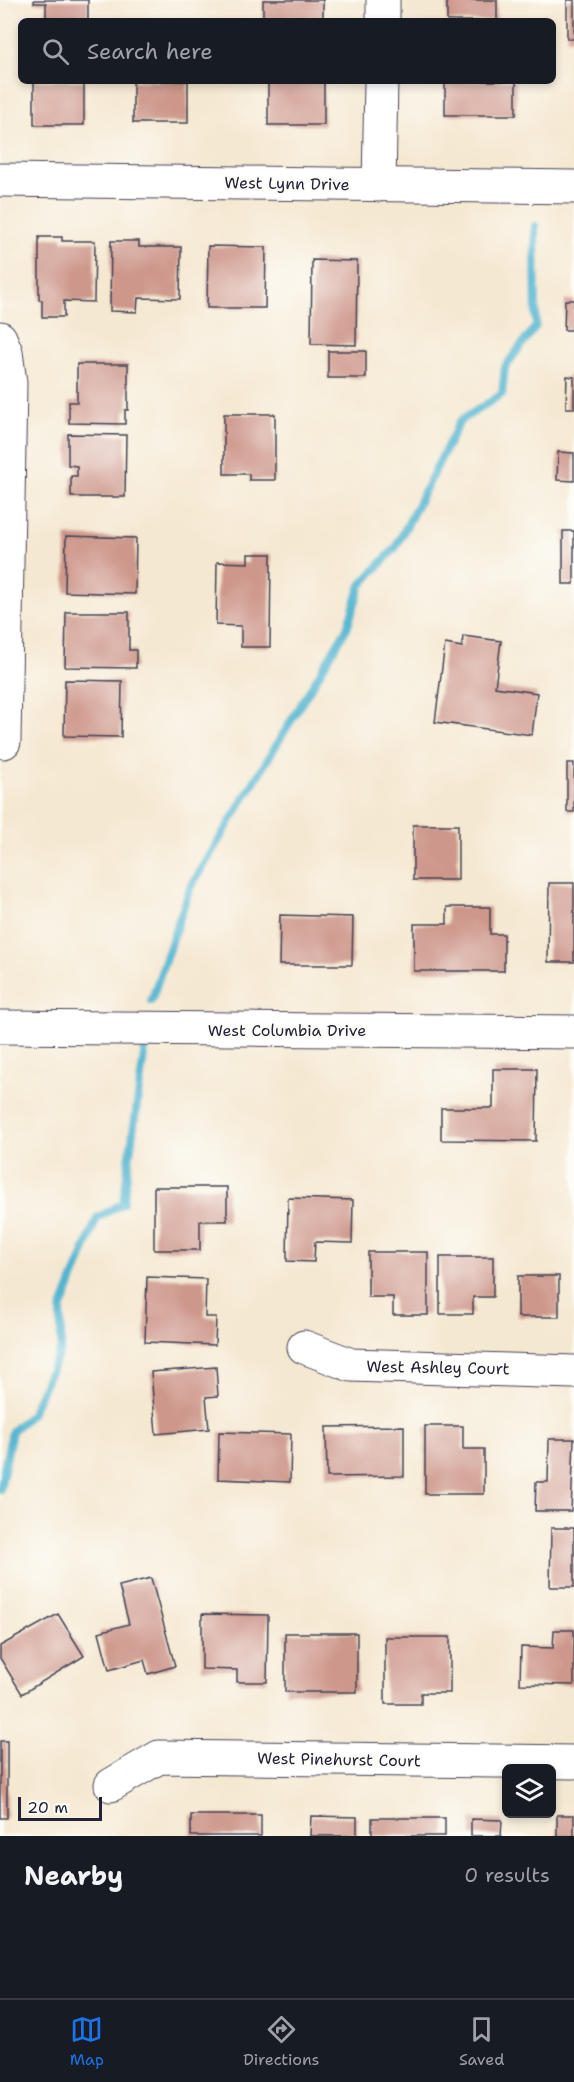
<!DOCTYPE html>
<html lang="en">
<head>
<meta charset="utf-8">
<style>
	:root { --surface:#171b24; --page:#20242c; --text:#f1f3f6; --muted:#9ea1a6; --line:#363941; --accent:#1a73e8 }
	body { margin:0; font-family:"Shantell Sans",sans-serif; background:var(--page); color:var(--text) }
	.controls { position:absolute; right:18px; bottom:18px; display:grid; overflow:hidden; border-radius:9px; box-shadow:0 3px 9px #0003 }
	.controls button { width:54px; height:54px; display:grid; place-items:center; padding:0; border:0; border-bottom:2px solid var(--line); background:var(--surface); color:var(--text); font:30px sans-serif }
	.scale { position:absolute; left:18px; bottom:15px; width:84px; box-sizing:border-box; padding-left:6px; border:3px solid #22223b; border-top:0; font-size:16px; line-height:21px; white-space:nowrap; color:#22223b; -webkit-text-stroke:4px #fdfcf7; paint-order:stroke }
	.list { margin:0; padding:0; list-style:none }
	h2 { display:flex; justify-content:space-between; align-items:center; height:78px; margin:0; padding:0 24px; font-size:26px }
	h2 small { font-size:20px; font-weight:400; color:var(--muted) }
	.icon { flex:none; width:33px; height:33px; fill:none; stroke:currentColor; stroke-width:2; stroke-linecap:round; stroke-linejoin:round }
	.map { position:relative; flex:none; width:574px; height:1836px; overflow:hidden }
	.search { position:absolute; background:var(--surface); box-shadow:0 3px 9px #0003; left:18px; right:18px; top:18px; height:66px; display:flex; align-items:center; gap:15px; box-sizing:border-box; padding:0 21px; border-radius:9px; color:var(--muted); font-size:22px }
	.sheet { height:162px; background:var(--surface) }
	nav { display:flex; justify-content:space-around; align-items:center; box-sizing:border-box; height:84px; border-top:2px solid var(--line); background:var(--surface); font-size:16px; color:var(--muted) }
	nav a { display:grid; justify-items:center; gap:3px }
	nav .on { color:var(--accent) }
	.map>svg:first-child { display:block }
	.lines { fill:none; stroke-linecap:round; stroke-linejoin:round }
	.stream { stroke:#51b5d0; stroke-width:8 }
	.building { fill:#ce978b }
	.street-casing { stroke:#424052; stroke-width:35 }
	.street { stroke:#fff; stroke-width:33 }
	.labels { text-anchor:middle; stroke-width:4.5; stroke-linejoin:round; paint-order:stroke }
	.street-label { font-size:16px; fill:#22223b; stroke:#fdfcf7 }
</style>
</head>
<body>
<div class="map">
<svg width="574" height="1836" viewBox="0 0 574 1836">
	<rect width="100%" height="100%" fill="#fdfcf7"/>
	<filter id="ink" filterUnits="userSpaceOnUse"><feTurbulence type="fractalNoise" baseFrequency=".0167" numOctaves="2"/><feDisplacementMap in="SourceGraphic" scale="12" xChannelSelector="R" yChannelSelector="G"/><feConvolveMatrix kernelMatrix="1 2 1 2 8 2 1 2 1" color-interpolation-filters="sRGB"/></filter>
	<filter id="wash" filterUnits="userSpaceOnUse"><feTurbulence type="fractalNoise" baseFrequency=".008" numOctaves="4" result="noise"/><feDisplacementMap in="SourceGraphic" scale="24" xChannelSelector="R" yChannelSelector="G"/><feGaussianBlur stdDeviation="1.35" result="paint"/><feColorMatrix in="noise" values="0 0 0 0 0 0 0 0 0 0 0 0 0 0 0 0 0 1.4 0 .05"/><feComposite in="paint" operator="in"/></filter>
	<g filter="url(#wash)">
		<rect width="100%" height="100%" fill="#f5e8d1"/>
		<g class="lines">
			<g class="stream">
				<polyline points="151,1001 190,888 347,628 361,585 396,547 460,421 502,394 505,367 536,326 535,226"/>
				<polyline points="0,1489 12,1431 31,1414 61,1349 61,1310 97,1218 123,1203 146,1041"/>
			</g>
		</g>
		<g id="blocks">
			<g class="building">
				<polygon points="34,0 88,0 88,21 46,21 46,3 34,3"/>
				<rect x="263" y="0" width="60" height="21"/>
				<rect x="447" y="0" width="50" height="21"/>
				<rect x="567" y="0" width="7" height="39"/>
				<rect x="34" y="81" width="50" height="44"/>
				<rect x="133" y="81" width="55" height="42"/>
				<rect x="268" y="81" width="56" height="44"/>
				<rect x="445" y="81" width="71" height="34"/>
				<polygon points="39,237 62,237 62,241 95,241 94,302 64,301 64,317 42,317 42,300 39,300"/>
				<polygon points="111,241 139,241 139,247 181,247 180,299 138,298 137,312 110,311"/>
				<polygon points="208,246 266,247 265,308 207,308"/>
				<polygon points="312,260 357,261 356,345 311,344"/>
				<polygon points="565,300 574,300 574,330 564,330"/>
				<rect x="328" y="351" width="38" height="27"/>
				<polygon points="77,364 128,364 128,410 125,410 125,424 69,423 69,402 77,402"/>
				<polygon points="567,376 574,377 574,408 566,408"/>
				<polygon points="224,414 275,414 275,480 249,480 249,474 224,474"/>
				<polygon points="68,434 126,435 125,497 71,497 71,476 77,476 77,466 68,465"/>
				<polygon points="558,452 574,453 574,481 557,480"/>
				<rect x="563" y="531" width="11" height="53"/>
				<polygon points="66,536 136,538 135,594 65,592"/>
				<polygon points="248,554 271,554 270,647 241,647 241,626 216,625 217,562 248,563"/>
				<polygon points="66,612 129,612 129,650 136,650 136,668 65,667"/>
				<polygon points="463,636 501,641 495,687 537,693 532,735 435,722 445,644 462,647"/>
				<polygon points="65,680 122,681 121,737 64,736"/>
				<rect x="567" y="763" width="7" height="49"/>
				<rect x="413" y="825" width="45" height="55"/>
				<polygon points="549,883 574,883 574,962 548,962"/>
				<polygon points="447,907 490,907 490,934 504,934 504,971 414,971 414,924 447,924"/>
				<polygon points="280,915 353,917 352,965 279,965"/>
				<polygon points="493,1069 537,1069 536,1141 441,1140 441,1108 493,1108"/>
				<polygon points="154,1187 227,1187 227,1221 200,1221 200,1250 154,1250"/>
				<polygon points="288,1198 353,1200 352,1243 315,1242 314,1262 287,1261"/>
				<polygon points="368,1252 428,1252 428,1315 393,1315 393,1297 368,1297"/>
				<polygon points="440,1257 493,1257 493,1297 473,1297 473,1314 440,1314"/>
				<rect x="518" y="1276" width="41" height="41"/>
				<polygon points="147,1277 206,1279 205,1317 216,1317 215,1345 145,1342"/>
				<polygon points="216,1367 218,1396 206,1397 209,1429 156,1434 151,1372"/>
				<polygon points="404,1426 404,1476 327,1477 326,1427"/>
				<polygon points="425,1426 463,1426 463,1449 484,1449 484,1494 425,1494"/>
				<polygon points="219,1432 291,1434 290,1482 218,1479"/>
				<polygon points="549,1439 574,1439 571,1511 535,1511 536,1482 548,1482"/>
				<polygon points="551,1528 574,1528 574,1587 550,1587"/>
				<polygon points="151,1578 175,1666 148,1674 144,1660 109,1670 99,1632 129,1624 119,1586"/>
				<polygon points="58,1614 84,1656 22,1694 0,1658 0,1646"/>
				<polygon points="202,1614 268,1615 267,1682 237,1682 237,1670 202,1669"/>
				<polygon points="554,1630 574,1630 574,1685 520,1684 521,1647 553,1648"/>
				<rect x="285" y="1633" width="72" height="59"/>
				<polygon points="385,1637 450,1637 450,1693 421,1693 421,1704 385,1704"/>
				<rect x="0" y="1741" width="7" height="77"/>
				<rect x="191" y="1815" width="70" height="21"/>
				<rect x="557" y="1815" width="17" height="21"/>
				<polygon points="311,1816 357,1817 357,1836 310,1836"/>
				<rect x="372" y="1818" width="73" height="18"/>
				<polygon points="471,1819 502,1820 501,1836 471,1836"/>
			</g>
		</g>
	</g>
	<g filter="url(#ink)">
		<use href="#blocks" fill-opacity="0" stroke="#424052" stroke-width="1.5"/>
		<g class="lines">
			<g class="street-casing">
				<g id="street">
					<polyline points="383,21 383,0"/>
					<polyline points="0,180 574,187"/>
					<polyline points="379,185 381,81"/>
					<polyline points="0,338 6,352 10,383 4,742"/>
					<polyline points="0,1027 574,1032"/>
					<polyline points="304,1347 351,1365 574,1372"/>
					<polyline points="111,1785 159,1757 574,1762"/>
				</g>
			</g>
			<use href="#street" class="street"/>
		</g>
	</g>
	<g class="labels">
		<g class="street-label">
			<text transform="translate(287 183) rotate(1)" y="6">West Lynn Drive</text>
			<text x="287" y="1036">West Columbia Drive</text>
			<text transform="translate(438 1367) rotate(1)" y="6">West Ashley Court</text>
			<text transform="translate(339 1759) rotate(1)" y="6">West Pinehurst Court</text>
		</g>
	</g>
</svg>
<div class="controls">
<button><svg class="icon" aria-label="layers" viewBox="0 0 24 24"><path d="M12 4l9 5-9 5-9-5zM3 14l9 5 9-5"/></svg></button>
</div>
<div class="scale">20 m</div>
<div class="search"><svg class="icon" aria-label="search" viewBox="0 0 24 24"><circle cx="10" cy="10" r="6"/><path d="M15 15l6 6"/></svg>Search here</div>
</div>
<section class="sheet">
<h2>Nearby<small>0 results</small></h2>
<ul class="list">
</ul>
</section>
<nav>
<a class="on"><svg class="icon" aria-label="map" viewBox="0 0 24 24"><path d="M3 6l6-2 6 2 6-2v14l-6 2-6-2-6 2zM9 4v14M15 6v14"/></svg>Map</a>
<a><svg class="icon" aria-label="directions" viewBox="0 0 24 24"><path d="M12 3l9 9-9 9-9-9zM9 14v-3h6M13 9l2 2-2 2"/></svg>Directions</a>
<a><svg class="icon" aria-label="saved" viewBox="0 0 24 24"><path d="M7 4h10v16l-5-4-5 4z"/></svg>Saved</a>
</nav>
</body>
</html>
